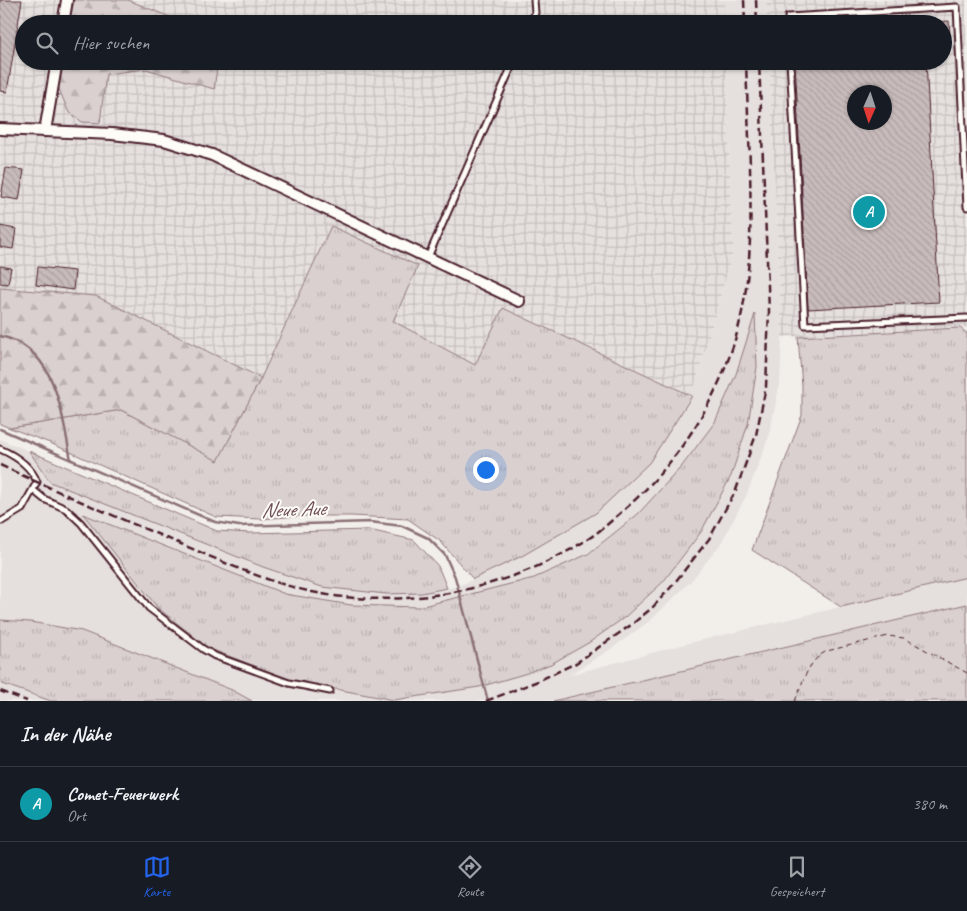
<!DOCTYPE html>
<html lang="de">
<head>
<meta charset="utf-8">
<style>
	:root { --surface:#171b24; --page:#242831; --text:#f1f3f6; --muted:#9ea1a6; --line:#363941; --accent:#2563eb }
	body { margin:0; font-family:Caveat,sans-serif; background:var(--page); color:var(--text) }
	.compass { position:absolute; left:847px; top:85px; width:45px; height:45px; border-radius:50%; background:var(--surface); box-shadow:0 1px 4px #0004; rotate:183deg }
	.you { position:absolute; left:485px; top:469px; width:18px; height:18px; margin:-12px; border:4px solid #fff; border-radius:50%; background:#1a73e8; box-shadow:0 0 0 8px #1a73e833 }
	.badge { display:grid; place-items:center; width:32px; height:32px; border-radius:50%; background:var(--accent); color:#fff; font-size:16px; font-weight:700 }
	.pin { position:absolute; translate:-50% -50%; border:2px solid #fff; box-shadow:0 1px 5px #0006 }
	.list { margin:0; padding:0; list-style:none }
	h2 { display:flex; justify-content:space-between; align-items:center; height:65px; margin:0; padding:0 20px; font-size:21px }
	h2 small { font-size:16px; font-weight:400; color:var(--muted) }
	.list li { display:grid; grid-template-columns:32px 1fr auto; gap:15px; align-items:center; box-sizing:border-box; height:75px; padding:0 20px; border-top:1px solid var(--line) }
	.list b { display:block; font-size:19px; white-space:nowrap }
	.list p { margin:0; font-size:16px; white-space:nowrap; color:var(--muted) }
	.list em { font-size:16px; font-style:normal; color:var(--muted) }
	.icon { flex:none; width:28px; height:28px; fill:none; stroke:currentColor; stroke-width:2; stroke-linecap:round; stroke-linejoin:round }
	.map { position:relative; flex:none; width:967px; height:701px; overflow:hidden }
	.search { position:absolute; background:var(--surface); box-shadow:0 1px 4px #0004; left:15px; right:15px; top:15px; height:55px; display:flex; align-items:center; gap:12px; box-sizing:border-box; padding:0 18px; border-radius:28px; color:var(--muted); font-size:19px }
	.sheet { height:140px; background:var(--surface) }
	nav { display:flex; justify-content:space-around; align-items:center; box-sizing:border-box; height:70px; border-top:1px solid var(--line); background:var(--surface); font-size:14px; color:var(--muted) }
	nav a { display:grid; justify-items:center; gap:2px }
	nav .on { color:var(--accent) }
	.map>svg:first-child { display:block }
	.built { fill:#e5dfdd; fill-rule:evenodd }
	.industrial { fill:url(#industrial-grid); fill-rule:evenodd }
	.grass { fill:url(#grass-tufts); stroke:#92787d }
	.forest { fill:url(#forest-firs); stroke:#92787d }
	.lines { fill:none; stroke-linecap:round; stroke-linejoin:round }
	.stream { stroke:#8b6f75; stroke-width:2.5 }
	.building { fill:url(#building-back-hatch); stroke:#4a1f2b; fill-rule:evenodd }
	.service-casing { stroke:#4a1f2b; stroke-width:9 }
	.minor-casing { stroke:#4a1f2b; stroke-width:14 }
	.path { stroke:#4a1f2b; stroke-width:1; stroke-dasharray:5 4; stroke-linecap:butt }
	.service { stroke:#fdfcf7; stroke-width:5 }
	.minor { stroke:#fdfcf7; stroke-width:10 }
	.rail { stroke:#4a1f2b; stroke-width:2.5; stroke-dasharray:8 4; stroke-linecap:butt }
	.labels { text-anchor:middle; stroke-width:4; stroke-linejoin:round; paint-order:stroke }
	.water-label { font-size:21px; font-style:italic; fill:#704e56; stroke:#fdfcf7 }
</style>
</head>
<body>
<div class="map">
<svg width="967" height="701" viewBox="0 0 967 701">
	<defs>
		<pattern id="industrial-grid" width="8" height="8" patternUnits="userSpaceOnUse" patternTransform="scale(1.25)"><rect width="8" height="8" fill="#e5dfdd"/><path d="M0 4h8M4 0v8" fill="none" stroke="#c6bfbe"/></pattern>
		<pattern id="grass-tufts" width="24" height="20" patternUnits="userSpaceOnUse" patternTransform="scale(1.25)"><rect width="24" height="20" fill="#d9d0cf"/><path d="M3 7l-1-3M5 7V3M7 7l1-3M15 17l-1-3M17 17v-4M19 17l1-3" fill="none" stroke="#bcb2b2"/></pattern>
		<pattern id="forest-firs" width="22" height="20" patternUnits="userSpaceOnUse" patternTransform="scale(1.25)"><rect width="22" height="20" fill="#d9d0cf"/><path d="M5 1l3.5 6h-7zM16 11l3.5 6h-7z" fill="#bcb2b2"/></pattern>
		<pattern id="building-back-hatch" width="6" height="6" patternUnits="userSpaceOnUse" patternTransform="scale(1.25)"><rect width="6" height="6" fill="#c8bbbb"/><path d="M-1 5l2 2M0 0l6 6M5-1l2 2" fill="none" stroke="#ada0a1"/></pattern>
	</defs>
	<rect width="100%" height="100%" fill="#f2efeb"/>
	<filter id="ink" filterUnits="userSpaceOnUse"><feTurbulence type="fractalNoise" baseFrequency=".02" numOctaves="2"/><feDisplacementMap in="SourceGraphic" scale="10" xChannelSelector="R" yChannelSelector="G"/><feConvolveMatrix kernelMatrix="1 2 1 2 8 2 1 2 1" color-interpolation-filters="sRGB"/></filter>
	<g filter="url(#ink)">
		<g class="built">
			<polygon points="724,0 766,0 767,24 725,24"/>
			<path d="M726 61H769L782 337 780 382 769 436 747 494 720 545 691 581 651 620 611 649 569 675 689 643 967 577V604L553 701H0V439L29 451 50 482 263 567 322 587 422 593 459 586 522 556 692 396 733 252ZM755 316 757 367 748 424 731 476 701 532 663 582 625 617 590 642 551 664 479 687 394 700 293 681 208 648 158 608 84 515 285 594 351 605 419 607 534 578 588 554 638 514 682 466 715 422 736 374Z"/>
		</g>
		<g class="industrial">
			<polygon points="0,0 724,0 725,24 24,24 24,61 726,61 733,252 692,396 504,308 476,365 393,321 417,266 331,226 261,378 96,296 0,288"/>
			<path d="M766 0H966L967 328 782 337 769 61H943V24H767ZM854 92H884V122H854Z"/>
		</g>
		<g class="grass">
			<polygon points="331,226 418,266 393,321 475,365 503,308 692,396 649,463 596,513 522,556 473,579 440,541 408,519 352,516 300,516 261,519 216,517 50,443 10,428 121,410 218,460 261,378"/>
			<polygon points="755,314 757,367 748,424 731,476 701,532 663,582 625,617 590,642 551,664 524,674 479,687 394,700 293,681 208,648 158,608 83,514 285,594 351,605 419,607 534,578 588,554 638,514 682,466 715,422 736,374"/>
			<polygon points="960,328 967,333 967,577 841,607 752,550 802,415 802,386 798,337"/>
			<polygon points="29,451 217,531 250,533 369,530 414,540 438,566 447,588 422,593 386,594 322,587 263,567 50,482"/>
			<polygon points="967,604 967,701 553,701"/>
			<polygon points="0,620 30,622 82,631 232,690 252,701 51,701 0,683"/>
		</g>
		<g class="forest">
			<polygon points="74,0 128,0 187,24 69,24"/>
			<polygon points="62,61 218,61 214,89 146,69 106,74 100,123 82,122 68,111 57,84"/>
			<polygon points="0,288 96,296 261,378 218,461 121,410 10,428 0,424"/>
		</g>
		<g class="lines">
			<g class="stream">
				<path d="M0 336C57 348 61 412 71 460"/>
				<polyline points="0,429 215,522 239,526 370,522 402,526 428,538 445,555 455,577 488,701"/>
			</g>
		</g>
		<g class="building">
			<polygon points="0,0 22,0 7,92 0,91"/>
			<polygon points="949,21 950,37 943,37 943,24 914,24"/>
			<path d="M795 61H926L939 302 808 309ZM854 92H884V122H854Z"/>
			<polygon points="6,168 24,170 19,200 1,197"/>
			<polygon points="0,226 16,229 13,249 0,247"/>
			<polygon points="0,266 11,268 8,284 0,283"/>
			<polygon points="38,267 75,271 73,290 36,285"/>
		</g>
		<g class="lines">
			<g class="service-casing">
				<g id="service">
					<polyline points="530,24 535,13 534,0"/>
					<polyline points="788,24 788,17 957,7 967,207"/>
					<polyline points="790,61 805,325 967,318"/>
					<polyline points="428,257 514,61"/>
					<path d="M0 449C16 456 31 466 37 482L22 509 2 521"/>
					<polyline points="33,490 44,499 66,509 81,523 149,608 203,649 215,656 289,683 330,691"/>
				</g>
			</g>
			<g class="minor-casing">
				<g id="minor">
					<polyline points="63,24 67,0"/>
					<polyline points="0,129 45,131 57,61"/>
					<polyline points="45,131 112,134 164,140 212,155 519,301"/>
				</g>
			</g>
			<path class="path" d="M795 701C803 682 808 660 827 651L888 636 904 638 967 673"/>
			<use href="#service" class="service"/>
			<use href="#minor" class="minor"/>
			<g class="rail">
				<polyline points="744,0 745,24"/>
				<polyline points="756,0 757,24"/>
				<path d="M0 465C60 493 121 519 181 544 230 565 282 589 335 596 422 607 517 586 591 537 600 531 609 523 618 515 674 468 717 404 737 333 752 278 751 222 750 166 749 131 747 96 746 61"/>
				<polyline points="0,691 27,701"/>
				<polyline points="486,701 538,681 576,663 631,625 652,608 672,586 709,539 736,490 756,435 766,387 769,311 759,61"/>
			</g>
		</g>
	</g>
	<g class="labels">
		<g class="water-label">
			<text transform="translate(293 509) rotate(-2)" y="7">Neue Aue</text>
		</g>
	</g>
</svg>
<svg class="compass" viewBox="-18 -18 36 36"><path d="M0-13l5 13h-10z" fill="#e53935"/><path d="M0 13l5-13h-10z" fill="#9ea1a6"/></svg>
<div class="you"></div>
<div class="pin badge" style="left:869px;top:212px;background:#0f9aa8">A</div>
<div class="search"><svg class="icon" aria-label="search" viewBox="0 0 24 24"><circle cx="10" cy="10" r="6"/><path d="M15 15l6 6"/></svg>Hier suchen</div>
</div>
<section class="sheet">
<h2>In der Nähe<small></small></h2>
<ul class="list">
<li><span class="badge" style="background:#0f9aa8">A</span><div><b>Comet-Feuerwerk</b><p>Ort</p></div><em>380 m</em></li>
</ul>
</section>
<nav>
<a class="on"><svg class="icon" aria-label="map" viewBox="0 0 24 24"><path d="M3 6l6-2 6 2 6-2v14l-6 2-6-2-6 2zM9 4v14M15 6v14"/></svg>Karte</a>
<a><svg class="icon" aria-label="directions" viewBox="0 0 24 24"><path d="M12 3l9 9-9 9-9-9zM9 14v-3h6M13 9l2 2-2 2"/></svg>Route</a>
<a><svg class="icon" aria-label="saved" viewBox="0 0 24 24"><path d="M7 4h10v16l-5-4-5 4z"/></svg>Gespeichert</a>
</nav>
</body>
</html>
